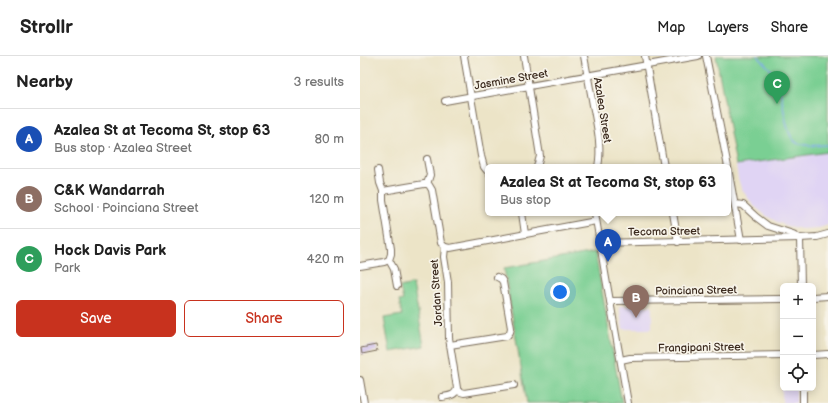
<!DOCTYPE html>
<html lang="en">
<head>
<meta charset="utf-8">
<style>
	:root { --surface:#fff; --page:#f6f6f6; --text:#222; --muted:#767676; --line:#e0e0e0; --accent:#c8321e }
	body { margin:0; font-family:"Balsamiq Sans",sans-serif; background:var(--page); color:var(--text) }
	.controls { position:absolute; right:12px; bottom:12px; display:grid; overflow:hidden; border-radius:6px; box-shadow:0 2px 10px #0003 }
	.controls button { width:36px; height:36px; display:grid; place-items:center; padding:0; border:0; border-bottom:1px solid var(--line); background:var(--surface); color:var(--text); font:20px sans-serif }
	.you { position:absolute; left:200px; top:236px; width:14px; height:14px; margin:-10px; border:3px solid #fff; border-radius:50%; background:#1a73e8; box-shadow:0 0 0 6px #1a73e833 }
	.badge { display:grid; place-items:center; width:26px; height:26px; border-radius:50%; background:var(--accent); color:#fff; font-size:13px; font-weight:700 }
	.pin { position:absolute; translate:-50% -33px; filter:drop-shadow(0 1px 2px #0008) }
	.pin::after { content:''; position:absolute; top:21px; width:14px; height:12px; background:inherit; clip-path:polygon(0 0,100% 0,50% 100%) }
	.popup { position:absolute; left:125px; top:108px; width:246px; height:52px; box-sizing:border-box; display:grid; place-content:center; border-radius:6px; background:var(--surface); filter:drop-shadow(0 1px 3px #0005); font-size:13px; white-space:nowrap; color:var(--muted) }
	.popup b { font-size:15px; color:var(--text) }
	.popup::after { content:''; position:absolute; left:50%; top:100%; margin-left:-8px; border:8px solid transparent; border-top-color:var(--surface) }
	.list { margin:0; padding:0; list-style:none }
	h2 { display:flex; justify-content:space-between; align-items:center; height:52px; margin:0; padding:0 16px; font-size:17px }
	h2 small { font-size:13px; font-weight:400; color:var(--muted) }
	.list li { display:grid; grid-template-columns:26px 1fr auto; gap:12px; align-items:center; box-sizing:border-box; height:60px; padding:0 16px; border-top:1px solid var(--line) }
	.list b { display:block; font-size:15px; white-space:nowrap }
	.list p { margin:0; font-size:13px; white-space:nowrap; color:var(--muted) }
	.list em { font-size:13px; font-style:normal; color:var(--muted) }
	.actions { display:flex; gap:8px; padding:12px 16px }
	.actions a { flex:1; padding:9px 0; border:1px solid var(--accent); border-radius:6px; text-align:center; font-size:14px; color:var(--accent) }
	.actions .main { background:var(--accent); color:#fff }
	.icon { flex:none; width:22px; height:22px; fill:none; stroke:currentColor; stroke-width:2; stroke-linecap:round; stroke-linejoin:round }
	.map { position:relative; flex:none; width:468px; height:347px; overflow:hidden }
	header { display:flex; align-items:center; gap:24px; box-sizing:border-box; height:56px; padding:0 20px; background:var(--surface); border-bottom:1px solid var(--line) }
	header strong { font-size:19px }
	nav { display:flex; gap:22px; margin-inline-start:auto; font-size:14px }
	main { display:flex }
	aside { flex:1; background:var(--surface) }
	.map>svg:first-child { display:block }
	.built { fill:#e0d4f4 }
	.green { fill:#7acf93; stroke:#5a7c58 }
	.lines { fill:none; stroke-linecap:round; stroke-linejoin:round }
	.stream { stroke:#78a9e3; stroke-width:1.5 }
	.building { fill:#c4b1ec }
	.minor-casing { stroke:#796b59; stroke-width:8 }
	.minor { stroke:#fff; stroke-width:6 }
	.labels { text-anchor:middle; stroke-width:3.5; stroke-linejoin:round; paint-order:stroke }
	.street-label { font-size:11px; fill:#3b2a1e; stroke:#f7f3e8 }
</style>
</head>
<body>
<header>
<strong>Strollr</strong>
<nav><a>Map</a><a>Layers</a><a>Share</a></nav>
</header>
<main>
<aside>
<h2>Nearby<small>3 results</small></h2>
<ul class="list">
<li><span class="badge" style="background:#1a4fb4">A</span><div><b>Azalea St at Tecoma St, stop 63</b><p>Bus stop · Azalea Street</p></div><em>80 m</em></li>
<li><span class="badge" style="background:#8d6e63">B</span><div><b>C&amp;K Wandarrah</b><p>School · Poinciana Street</p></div><em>120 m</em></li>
<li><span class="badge" style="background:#2e9e5b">C</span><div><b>Hock Davis Park</b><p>Park</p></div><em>420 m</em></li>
</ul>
<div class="actions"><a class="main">Save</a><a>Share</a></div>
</aside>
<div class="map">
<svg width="468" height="347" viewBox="0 0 468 347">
	<rect width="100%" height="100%" fill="#f7f3e8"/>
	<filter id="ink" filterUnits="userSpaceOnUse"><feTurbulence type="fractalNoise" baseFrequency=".025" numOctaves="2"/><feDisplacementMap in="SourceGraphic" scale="8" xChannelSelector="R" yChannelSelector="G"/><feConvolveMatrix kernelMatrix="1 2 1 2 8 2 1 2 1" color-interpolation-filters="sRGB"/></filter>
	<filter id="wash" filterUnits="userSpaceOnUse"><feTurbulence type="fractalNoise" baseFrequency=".012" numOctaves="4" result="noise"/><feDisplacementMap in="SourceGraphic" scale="16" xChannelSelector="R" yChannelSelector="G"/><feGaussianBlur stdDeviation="0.9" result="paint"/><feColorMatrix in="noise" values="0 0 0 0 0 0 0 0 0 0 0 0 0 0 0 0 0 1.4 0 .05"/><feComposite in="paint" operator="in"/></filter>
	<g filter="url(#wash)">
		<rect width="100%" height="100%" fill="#ece4c7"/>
		<g class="built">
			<polygon points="468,96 468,169 459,172 442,173 427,170 417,166 405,159 393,149 381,132 378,122 376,109"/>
			<polygon points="259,250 292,250 292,273 263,273"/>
			<polygon points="422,330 423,330 423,332 436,332 436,347 422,347"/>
		</g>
		<g class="green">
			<polygon points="356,0 468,0 468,96 376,109"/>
			<polygon points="235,196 262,347 167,347 144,212"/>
			<polygon points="53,228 64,290 30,296 24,262 42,259 39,245 43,244 40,231"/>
		</g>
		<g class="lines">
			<path class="stream" d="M398 0C403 7 413 14 416 21 424 36 423 80 437 87 446 91 459 89 468 89"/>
		</g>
		<g id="blocks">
			<polygon class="building" points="16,289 17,295 2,298 1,292"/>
		</g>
	</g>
	<g filter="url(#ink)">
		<use href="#blocks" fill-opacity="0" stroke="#796b59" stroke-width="1"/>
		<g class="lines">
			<g class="minor-casing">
				<g id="minor">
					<polyline points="104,0 121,100 124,111 128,116"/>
					<polyline points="164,0 180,100 177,111"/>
					<path d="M224 0C227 16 230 33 233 49 237 70 242 90 238 111"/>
					<polyline points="285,0 304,111"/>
					<polyline points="346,0 368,111"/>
					<polyline points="85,45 338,0"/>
					<path d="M67 103 70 119 67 128 69 129 72 134 81 187 85 191 84 201 88 226 89 282 97 332C96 340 88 340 82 341"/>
					<polyline points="368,112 381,184"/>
					<polyline points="18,114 20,127 23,135 23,144 31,193 31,198 29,204 34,213 37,230"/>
					<polyline points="23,135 64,128 67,128"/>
					<polyline points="375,148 383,149 396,161 408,170 433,178 440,182"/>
					<polyline points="162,157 165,178"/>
					<polyline points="235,157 245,217 268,347"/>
					<polyline points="313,157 318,186"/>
					<polyline points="440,182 441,230"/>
					<polyline points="240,187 440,182 457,181 468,178"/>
					<polyline points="85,191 90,192 236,165"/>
					<polyline points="0,210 24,206 29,204"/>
					<polyline points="453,241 468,240"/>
					<polyline points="250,245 423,243"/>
					<polyline points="90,289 147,280 150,276 151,272 143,226 141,223 137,221"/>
					<polyline points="453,299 468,298"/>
					<polyline points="261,304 270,302 423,299"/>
					<polyline points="0,324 4,347"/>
					<polyline points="443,332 443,347"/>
					<polyline points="97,335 104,337 154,329"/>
				</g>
			</g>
			<use href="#minor" class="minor"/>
		</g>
	</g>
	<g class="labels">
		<g class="street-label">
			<text transform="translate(151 23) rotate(-10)" y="4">Jasmine Street</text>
			<text transform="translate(243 54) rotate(81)" y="4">Azalea Street</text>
			<text transform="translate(304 175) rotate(-1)" y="4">Tecoma Street</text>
			<text transform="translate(336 234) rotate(-1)" y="4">Poinciana Street</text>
			<text transform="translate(76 237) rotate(-94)" y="4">Jordan Street</text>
			<text transform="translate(341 291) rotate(-1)" y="4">Frangipani Street</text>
		</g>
	</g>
</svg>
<div class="controls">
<button>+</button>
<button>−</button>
<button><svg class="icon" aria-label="locate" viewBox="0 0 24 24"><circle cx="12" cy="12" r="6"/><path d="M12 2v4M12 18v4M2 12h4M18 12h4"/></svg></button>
</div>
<div class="you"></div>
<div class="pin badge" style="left:248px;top:206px;background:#1a4fb4">A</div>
<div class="popup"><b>Azalea St at Tecoma St, stop 63</b>Bus stop</div>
<div class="pin badge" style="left:276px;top:262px;background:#8d6e63">B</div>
<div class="pin badge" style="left:417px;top:48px;background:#2e9e5b">C</div>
</div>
</main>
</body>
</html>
